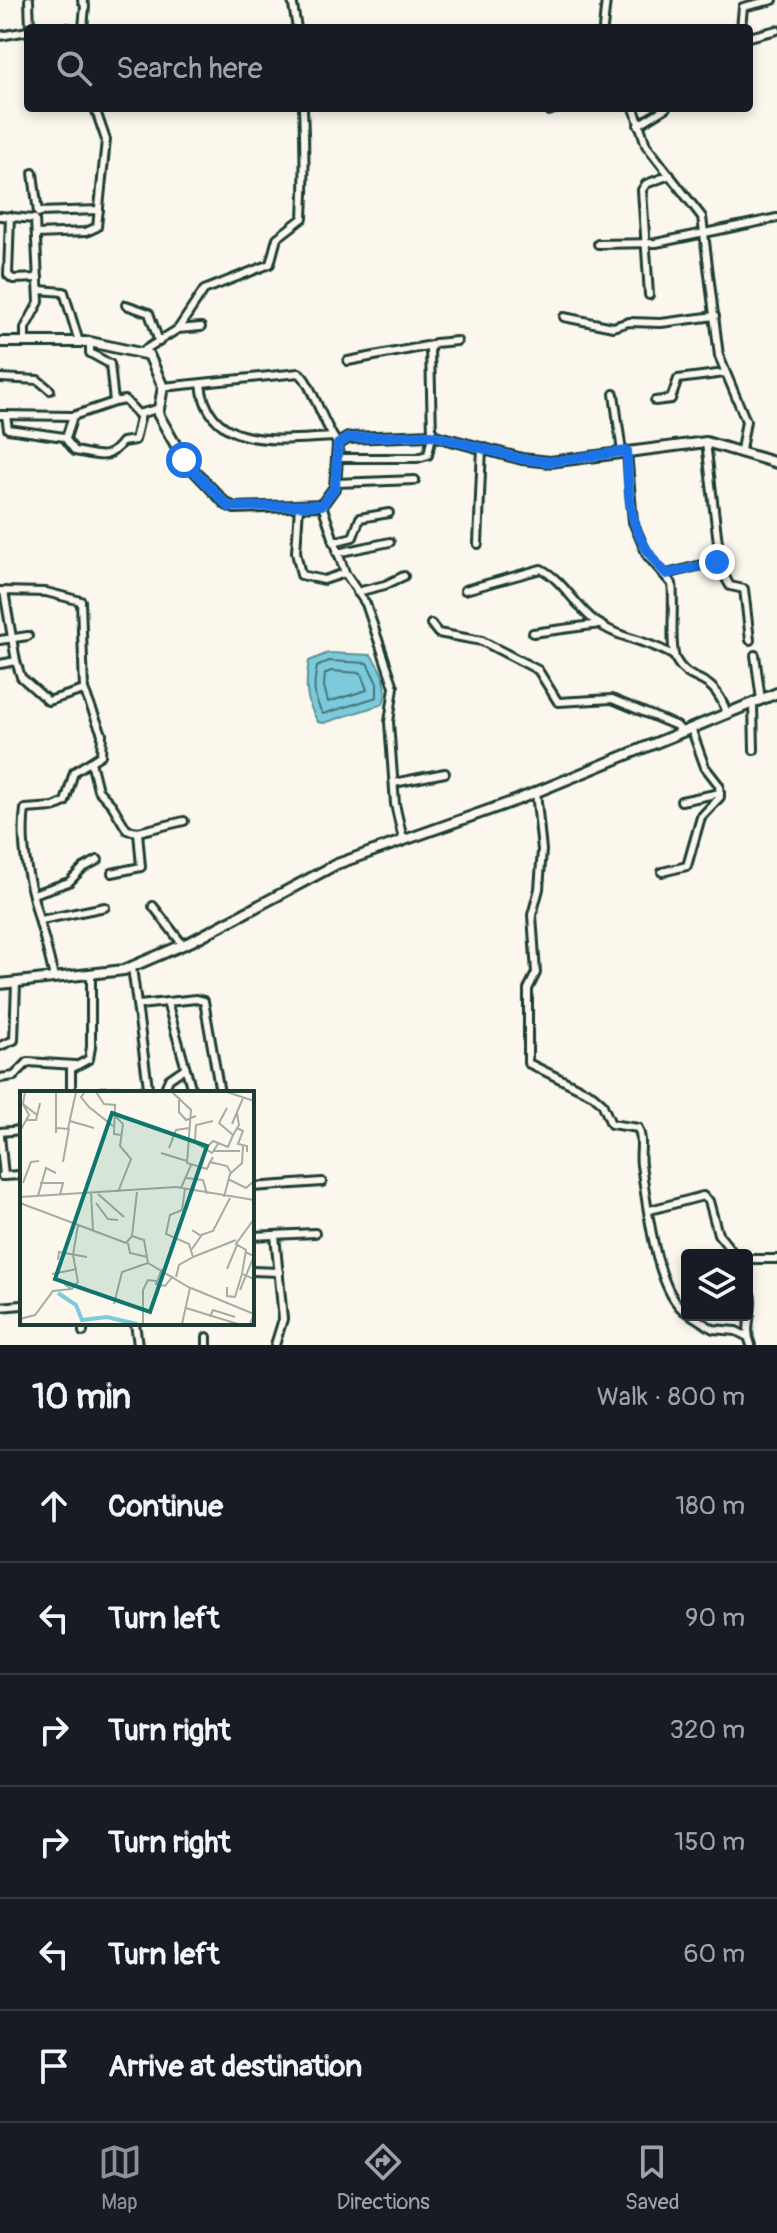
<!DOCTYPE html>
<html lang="en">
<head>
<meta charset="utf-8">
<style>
	:root { --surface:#171b24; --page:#20242c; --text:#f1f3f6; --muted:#9ea1a6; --line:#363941; --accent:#8c9099 }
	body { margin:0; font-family:Pangolin,sans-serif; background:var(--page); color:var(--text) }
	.controls { position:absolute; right:24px; bottom:24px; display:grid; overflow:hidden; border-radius:8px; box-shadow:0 4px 12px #0003 }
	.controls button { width:72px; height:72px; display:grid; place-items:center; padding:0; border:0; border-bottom:2px solid var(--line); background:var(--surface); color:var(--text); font:40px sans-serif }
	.stop { position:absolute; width:24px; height:24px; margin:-18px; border:6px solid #1a73e8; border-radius:50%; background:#fff }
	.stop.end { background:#1a73e8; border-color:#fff; box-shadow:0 2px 8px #0008 }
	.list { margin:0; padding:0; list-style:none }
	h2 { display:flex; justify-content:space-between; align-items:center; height:104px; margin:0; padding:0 32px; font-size:34px }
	h2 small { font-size:26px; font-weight:400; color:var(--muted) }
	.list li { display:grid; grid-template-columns:52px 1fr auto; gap:24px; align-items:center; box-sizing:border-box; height:112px; padding:0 32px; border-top:2px solid var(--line) }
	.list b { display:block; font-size:30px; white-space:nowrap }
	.list em { font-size:26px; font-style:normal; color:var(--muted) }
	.icon { flex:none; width:44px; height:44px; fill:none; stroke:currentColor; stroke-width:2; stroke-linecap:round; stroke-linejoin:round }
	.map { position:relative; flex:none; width:777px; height:1345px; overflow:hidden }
	.search { position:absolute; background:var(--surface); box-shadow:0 4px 12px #0003; left:24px; right:24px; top:24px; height:88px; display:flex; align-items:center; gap:20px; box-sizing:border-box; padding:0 28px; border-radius:8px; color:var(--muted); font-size:30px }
	.sheet { height:776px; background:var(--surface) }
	nav { display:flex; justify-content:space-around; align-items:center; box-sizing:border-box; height:112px; border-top:2px solid var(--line); background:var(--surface); font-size:22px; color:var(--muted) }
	nav a { display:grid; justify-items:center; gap:4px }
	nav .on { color:var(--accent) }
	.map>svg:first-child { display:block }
	.water { fill:#7dcadc; stroke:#579299; stroke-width:2 }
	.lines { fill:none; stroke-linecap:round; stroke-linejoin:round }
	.shore { stroke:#457577; stroke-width:2 }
	.street-casing { stroke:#1f3d34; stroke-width:12 }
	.secondary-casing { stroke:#1f3d34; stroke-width:14 }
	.street { stroke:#fbf7ec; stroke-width:6 }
	.secondary { stroke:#fbf7ec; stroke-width:8 }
	.route { stroke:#1a73e8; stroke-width:10 }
	.inset-river { fill:none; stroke:#7dcadc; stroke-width:4 }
	.inset-road { fill:none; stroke:#a3ada2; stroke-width:2 }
	.view { fill:#0f766e; fill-opacity:0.15; stroke:#0f766e; stroke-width:4 }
	.inset-edge { fill:none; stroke:#1f3d34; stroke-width:4 }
</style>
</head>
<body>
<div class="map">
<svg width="777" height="1345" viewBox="0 0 777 1345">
	<rect width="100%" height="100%" fill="#fbf7ec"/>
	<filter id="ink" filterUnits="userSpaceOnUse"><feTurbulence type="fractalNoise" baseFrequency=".0125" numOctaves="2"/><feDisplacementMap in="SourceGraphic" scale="16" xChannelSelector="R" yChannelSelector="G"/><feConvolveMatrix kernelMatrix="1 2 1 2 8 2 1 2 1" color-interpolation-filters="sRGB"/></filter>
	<g filter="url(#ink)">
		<path class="water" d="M328 653 371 655C382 671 390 685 383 704L324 723 318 722C305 700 305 685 309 661Z"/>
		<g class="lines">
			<g class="shore">
				<path d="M329 661 367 663 377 683V697L323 714C313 698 313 685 317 667Z"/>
				<polygon points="331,671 361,673 367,690 328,702 324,686 325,674"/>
			</g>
			<g class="street-casing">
				<g id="street">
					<polyline points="29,0 30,28"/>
					<polyline points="82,0 85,6 83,28"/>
					<polyline points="292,0 297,28"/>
					<polyline points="63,28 68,28"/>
					<polyline points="603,28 606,0"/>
					<polyline points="741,28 743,7 773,0"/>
					<polyline points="0,36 28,31"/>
					<polyline points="749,37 777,30"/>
					<polyline points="634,108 646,145 702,217 719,356 746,421 741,450"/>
					<polyline points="549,111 557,108"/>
					<polyline points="638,125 666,108"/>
					<polyline points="33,173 38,213"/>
					<polyline points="39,212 99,210"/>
					<polyline points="0,216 35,219 39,302 25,328 25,343"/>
					<polyline points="10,216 8,275 13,279 38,278"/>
					<polyline points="36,234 86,232 97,227 106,140 95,108"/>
					<polyline points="598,244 656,243 777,218"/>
					<polyline points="39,290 64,292 79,342"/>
					<polyline points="649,295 642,190 646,184 670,175"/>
					<polyline points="126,305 149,313 159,342"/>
					<polyline points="564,317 613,327 629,322 661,323 715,316"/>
					<polyline points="178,329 201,327"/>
					<polyline points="90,342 90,353 110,364 114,402 125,400 138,414 157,409"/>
					<path d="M143 351 178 329 204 290 270 264 277 238 303 218C305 182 305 146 303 108"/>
					<polyline points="348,361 432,345"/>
					<polyline points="0,378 38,380 50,390"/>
					<path d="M201 384C208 453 284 439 333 437"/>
					<path d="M163 387 299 373C311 381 323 425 338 444"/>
					<polyline points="614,394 622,452"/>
					<polyline points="655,401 671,399 678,379 725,373"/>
					<polyline points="0,415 73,416"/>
					<path d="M6 415 8 429 64 437 75 451C99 455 107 462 122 442L135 440 141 414"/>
					<polyline points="66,438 73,416 114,402"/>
					<path d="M627 451 633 522 647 555 672 584C675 602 669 648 676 660 691 687 711 669 727 713"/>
					<polyline points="336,458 417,458 428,455 432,435 430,348 435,343 457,341"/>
					<polyline points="336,483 415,480"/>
					<polyline points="322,505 345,573 366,604 394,687 389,722 395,804 403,839"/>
					<polyline points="299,506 296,552 301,575 324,580 345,573"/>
					<polyline points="333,542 353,537 360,518 389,513"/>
					<polyline points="478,544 482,447"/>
					<polyline points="337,553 390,542"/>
					<polyline points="717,562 730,586 744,589 750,640"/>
					<polyline points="667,574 720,560 706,442"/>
					<path d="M465 590 541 569C563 580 575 606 595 621 618 639 649 640 674 656"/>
					<path d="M0 591 46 592 81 601 84 690 102 734 101 755 74 772 65 802 54 807 25 809C17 865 43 924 54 978"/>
					<polyline points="357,592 385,585 404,576"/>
					<polyline points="431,624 438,633 482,641 538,670 558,702 612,699 677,726 682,732"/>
					<polyline points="533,633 600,624"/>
					<polyline points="0,640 28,636"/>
					<polyline points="755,655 761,700"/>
					<polyline points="16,661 21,677 48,701 84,690"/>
					<polyline points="0,664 16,661 4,591"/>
					<polyline points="753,703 754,750"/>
					<polyline points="91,762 98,790 112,805 127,830 138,832 184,821"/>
					<polyline points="394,783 445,773"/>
					<path d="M536 792 542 850 539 889 532 915 536 973 528 989V1063L593 1095 602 1103 611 1124 638 1128C644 1141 639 1152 641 1165 647 1202 655 1293 687 1313"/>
					<polyline points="681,801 720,793"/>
					<polyline points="662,872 687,866 701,817 720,797 719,785 705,767 691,728"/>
					<polyline points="112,873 141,867 138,832"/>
					<polyline points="33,894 69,882 83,868 98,860"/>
					<polyline points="153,906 183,945"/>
					<polyline points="41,920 105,907"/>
					<polyline points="167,1002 191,1087"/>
					<polyline points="139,1005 196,999 204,1001 220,1093"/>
					<polyline points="0,1046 14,1040 16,983"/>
					<polyline points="0,1078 14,1076 28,1062 75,1065"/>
					<polyline points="101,1092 145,1091 148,1087 132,967"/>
					<polyline points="71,1093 71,1069 89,1059 91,1047 91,975"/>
					<polyline points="163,1093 169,1079 185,1068"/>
					<polyline points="0,1132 22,1130"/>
					<polyline points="0,1135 4,1176"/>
					<polyline points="2,1176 22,1175"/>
					<polyline points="252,1187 322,1182"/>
					<polyline points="650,1210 703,1196 709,1201 718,1234 735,1255"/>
					<polyline points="275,1235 283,1319 275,1345"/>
					<polyline points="252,1236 315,1233"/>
					<polyline points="747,1259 777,1259"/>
					<polyline points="252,1271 279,1272"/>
					<path d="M747 1286C758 1305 742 1325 751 1345"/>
					<polyline points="0,1307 22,1305"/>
					<polyline points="691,1315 713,1329 736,1331 748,1337"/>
					<polyline points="83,1323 83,1332"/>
					<polyline points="135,1323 138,1345"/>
					<polyline points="207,1337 207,1345"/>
				</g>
			</g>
			<g class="secondary-casing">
				<g id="secondary">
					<polyline points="0,342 90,342 149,355 163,387 158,414 184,460 226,504 235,508 322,505 335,487 338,444 348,438 432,435 522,459 550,462 706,442 777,463"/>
					<polyline points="0,984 124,970 192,941 337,864 517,800 777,693"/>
				</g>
			</g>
			<use href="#street" class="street"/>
			<use href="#secondary" class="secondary"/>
		</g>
	</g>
	<g class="lines" filter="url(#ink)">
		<path class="route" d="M184 460 229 507 322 505 335 487 338 444 348 438 432 435 522 459 550 462 627 451C628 501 629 538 667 574L717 562"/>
	</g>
	<g transform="translate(20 1091)">
		<rect width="234" height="234" fill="#fbf7ec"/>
		<path class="inset-river" d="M38 202 56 214 62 229 87 226 117 233"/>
		<path class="inset-road" d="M5 1 3 13 17 24M76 1 84 13 95 14 94 43 102 44M152 1 171 19 167 72 187 78 190 71M207 1 234 10M64 2 61 6 69 16 93 35M159 6V21L166 29 176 25M207 17 199 32 213 44 219 34 217 22M95 25 103 33 100 55 111 68 98 101M7 29H16L20 12M50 30 74 37M212 33 223 7M37 37 48 38 56 1M217 37 223 40 218 53 227 55V61M0 40 9 24 3 13M36 42V1M175 49 176 34 193 30M177 53 192 62 198 53M188 55 193 50 208 56 213 44M149 57 156 39 169 37M194 60H220M141 62 167 70M193 66 190 71 207 75 211 82M43 71 49 37M166 87 183 89 187 103M208 88 226 97 234 90M3 92 11 71 19 70M20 92H43L40 104M161 97 171 74M71 102 73 139M78 103 104 126M18 105 26 77 36 82M0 106 156 96 234 109M204 106 210 83 222 72 223 54M0 112 106 152 112 145M76 112 88 128 98 129M234 128 216 153 226 159 222 183 234 188M181 144 193 140 210 107M112 145 124 149 128 172 170 197 162 233M112 145 117 101M108 152 110 162 127 166M172 158 181 145 172 139M173 166 216 149M38 169 39 161 67 166M142 178 136 193 145 195 153 185M207 178 217 154M32 183 57 178M156 186 159 174 173 166 169 153 146 143 150 124 162 119 165 98M44 193 52 198 58 191 53 164 58 134M207 196V205L215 206 222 183M171 197 234 223 230 233M220 199 234 165 225 161M94 213 102 181 128 172M166 217 218 233M190 226 193 219 215 226M0 228 15 224 33 200 51 198M123 233V199L128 189 136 190"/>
		<path class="view" d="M92 22 187 55 130 221 35 188Z"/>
		<rect width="234" height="234" class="inset-edge"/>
	</g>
</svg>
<div class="controls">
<button><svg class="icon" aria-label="layers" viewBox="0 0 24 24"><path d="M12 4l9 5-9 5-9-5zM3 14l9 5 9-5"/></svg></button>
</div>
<div class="stop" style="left:184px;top:460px"></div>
<div class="stop end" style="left:717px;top:562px"></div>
<div class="search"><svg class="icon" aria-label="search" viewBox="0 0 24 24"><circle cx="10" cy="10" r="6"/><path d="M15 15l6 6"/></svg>Search here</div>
</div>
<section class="sheet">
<h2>10 min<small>Walk · 800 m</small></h2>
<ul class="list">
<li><svg class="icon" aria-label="ahead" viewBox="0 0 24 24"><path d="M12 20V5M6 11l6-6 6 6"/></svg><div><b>Continue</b></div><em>180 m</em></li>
<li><svg class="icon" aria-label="left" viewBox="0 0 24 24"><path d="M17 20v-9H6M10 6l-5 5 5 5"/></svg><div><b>Turn left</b></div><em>90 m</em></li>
<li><svg class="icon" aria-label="right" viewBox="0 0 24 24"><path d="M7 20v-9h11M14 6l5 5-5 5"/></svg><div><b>Turn right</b></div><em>320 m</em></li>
<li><svg class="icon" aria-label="right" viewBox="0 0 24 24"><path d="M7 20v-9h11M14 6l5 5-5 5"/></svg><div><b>Turn right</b></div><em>150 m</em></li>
<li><svg class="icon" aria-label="left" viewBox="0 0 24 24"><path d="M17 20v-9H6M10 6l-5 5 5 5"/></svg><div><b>Turn left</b></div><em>60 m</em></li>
<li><svg class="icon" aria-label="arrive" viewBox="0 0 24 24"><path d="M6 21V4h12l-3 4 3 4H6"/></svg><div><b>Arrive at destination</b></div></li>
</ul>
</section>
<nav>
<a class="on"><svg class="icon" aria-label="map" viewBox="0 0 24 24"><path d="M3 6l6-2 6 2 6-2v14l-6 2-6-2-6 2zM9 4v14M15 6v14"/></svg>Map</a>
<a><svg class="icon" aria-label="directions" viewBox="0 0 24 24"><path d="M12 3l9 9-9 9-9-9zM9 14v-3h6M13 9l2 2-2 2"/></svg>Directions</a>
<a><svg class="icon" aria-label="saved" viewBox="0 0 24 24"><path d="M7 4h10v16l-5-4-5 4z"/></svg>Saved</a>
</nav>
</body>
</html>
